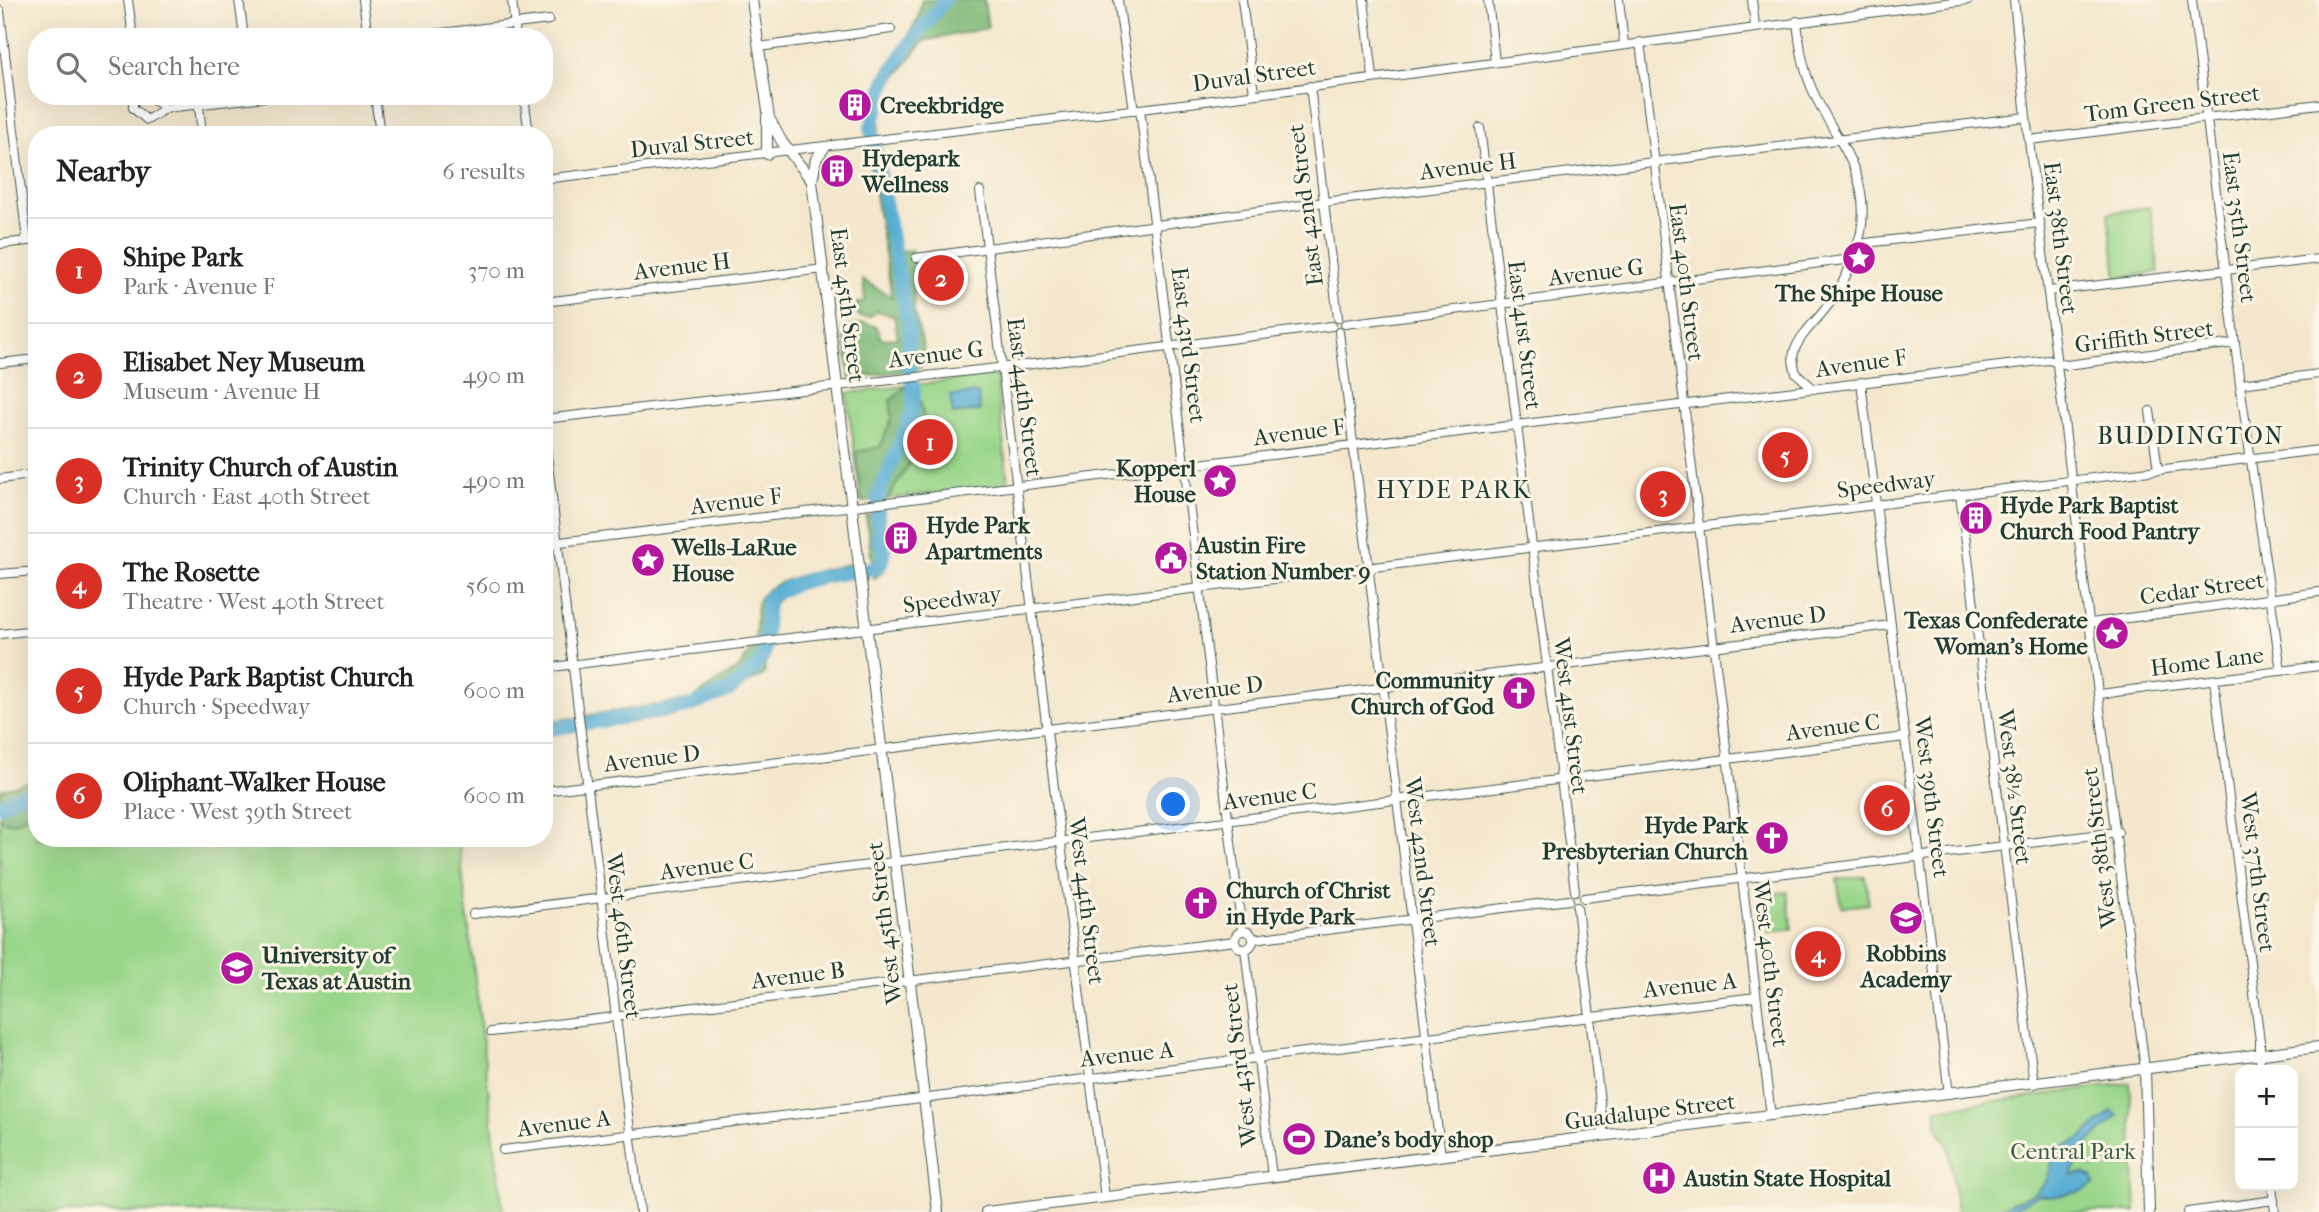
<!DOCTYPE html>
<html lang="en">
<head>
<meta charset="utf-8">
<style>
	:root { --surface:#fff; --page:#f6f6f6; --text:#222; --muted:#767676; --line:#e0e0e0; --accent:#d93025 }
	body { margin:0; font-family:"IM FELL French Canon",serif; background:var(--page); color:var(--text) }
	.controls { position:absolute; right:21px; bottom:21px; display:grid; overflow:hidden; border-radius:14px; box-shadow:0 7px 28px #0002 }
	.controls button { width:63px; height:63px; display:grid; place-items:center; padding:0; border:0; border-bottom:2px solid var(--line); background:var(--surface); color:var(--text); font:35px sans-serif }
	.you { position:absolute; left:1174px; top:805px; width:24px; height:24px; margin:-18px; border:5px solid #fff; border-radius:50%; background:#1a73e8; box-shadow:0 0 0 10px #1a73e833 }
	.badge { display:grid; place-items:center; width:46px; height:46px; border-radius:50%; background:var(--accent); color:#fff; font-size:23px; font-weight:700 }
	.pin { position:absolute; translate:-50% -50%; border:4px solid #fff; box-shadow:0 2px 7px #0006 }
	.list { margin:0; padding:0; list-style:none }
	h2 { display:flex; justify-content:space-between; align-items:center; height:91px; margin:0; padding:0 28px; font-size:30px }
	h2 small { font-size:23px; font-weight:400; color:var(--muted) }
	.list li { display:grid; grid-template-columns:46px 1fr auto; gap:21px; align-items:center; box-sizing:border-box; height:105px; padding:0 28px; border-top:2px solid var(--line) }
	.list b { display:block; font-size:26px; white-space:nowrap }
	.list p { margin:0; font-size:23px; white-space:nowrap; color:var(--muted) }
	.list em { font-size:23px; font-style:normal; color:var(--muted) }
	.icon { flex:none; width:38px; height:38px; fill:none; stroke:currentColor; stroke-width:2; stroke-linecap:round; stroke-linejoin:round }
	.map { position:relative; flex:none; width:2319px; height:1212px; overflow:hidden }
	.search { position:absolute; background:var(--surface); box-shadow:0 7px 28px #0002; left:28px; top:28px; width:525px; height:77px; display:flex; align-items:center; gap:18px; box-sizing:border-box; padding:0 24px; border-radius:28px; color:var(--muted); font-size:26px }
	.panel { position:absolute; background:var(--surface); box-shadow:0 7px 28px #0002; left:28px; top:126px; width:525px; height:721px; border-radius:28px }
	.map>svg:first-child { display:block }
	.green { fill:#99d68a; stroke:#5c8a5f; stroke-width:2 }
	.forest { fill:#7ab776; stroke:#4c7a55; stroke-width:2 }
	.water { fill:#57add4; stroke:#3b7584; stroke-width:2 }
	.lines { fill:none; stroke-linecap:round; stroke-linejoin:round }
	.river { stroke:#57add4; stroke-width:14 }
	.minor-casing { stroke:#3f564b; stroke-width:10 }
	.major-casing { stroke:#3f564b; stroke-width:12 }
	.minor { stroke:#fff; stroke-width:8 }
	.major { stroke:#fff; stroke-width:10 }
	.labels { text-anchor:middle; stroke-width:6; stroke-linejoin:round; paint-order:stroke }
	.street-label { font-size:23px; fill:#1f3d34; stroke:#fcf5e5 }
	.poi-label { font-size:23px; font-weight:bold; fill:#1f3d34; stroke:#fcf5e5; text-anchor:start }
	.park-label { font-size:23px; fill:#375c45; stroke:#fcf5e5 }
	.neighbourhood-label { font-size:24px; letter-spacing:2px; fill:#1f3d34; stroke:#fcf5e5 }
</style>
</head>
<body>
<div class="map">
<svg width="2319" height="1212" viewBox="0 0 2319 1212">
	<rect width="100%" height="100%" fill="#fcf5e5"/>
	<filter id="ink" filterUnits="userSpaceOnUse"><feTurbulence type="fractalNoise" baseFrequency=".0143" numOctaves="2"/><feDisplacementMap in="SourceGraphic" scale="14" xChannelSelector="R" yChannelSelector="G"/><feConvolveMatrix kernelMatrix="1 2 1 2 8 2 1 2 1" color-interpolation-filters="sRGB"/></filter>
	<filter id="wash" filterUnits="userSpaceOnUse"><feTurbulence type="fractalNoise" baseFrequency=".00686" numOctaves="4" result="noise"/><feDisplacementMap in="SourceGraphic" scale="28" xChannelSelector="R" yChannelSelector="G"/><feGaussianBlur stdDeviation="1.57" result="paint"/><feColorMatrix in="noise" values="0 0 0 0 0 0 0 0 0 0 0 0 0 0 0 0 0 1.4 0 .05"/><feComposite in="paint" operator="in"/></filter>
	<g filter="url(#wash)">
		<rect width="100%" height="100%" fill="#f4e7cd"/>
		<g class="green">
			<polygon points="2150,207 2159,272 2117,278 2108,213"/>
			<polygon points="996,375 1008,484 861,502 847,393"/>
			<polygon points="37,791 37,838 458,838 503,1212 0,1212 0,806"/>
			<polygon points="1865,876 1869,904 1842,907 1837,880"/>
			<polygon points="1787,892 1792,929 1768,932 1763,895"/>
			<polygon points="2130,1083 2136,1212 1957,1212 1948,1145 1938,1130 1936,1109"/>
		</g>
		<g class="forest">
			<polygon points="922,0 984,0 988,28 924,41 880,98 879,130 865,132 879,85 918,19"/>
			<polygon points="881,151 899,251 912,250 914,312 924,350 918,357 921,368 850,379 843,328 864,323 877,327 881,339 898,338 894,316 877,311 869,317 860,317 852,305 865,301 863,280 892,297 868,152"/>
			<path d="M917 387 928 436C911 454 902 480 886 500L861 502 856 452 880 447 892 417 890 401 904 388Z"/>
			<path d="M883 514C885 534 897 567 874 578L866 516Z"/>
			<path d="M849 564 851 578C833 581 784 587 774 604 769 612 770 627 769 637L755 638C758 627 755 617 757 605 762 578 826 570 849 564Z"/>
			<polygon points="767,646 764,675 674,716 585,729 583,716 691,700 740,667 752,648"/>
			<polygon points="572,718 574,731 544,734 544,722"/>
			<path d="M37 779V805C26 817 17 827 0 820V790Z"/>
		</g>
		<g class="water">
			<polygon points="978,393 980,411 953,414 950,396"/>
			<path d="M2112 1111 2118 1116 2087 1144 2071 1175 2084 1173 2092 1177 2095 1184 2083 1191 2051 1197 2038 1195 2007 1212H1991C2030 1192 2051 1199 2053 1148 2078 1147 2094 1126 2112 1111Z"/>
		</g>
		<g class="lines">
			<g class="river">
				<path d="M544 730 687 707 730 690 755 668 764 654 768 599C797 576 841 574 877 568L881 564 884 550 878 539V496L912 413 914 393 908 362 909 329 871 128 886 79 905 50 945 0"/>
				<polyline points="0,806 15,797 37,791"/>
			</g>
		</g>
	</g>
	<g filter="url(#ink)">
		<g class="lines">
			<g class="minor-casing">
				<g id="minor">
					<polyline points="128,0 133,37"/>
					<polyline points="239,0 244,37"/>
					<polyline points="363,0 368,37"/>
					<polyline points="512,0 516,37"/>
					<polyline points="1118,0 1134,110"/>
					<polyline points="1242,0 1254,94"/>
					<polyline points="1364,0 1373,77"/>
					<polyline points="1488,0 1495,62"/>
					<polyline points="1619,0 1624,44"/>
					<polyline points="1752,0 1755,26"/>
					<polyline points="2014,0 2026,117 2145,1069"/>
					<polyline points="2192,0 2240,384 2281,671"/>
					<polyline points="0,11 27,241"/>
					<path d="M1797 21C1799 42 1802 64 1810 84 1830 136 1872 168 1861 232 1855 260 1841 291 1822 313 1812 325 1799 337 1794 352 1792 360 1794 366 1796 373L1814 389"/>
					<polyline points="408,37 549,20"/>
					<polyline points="1640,42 1771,1116"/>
					<polyline points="759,47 891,29"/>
					<polyline points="1310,86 1338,318"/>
					<polyline points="133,96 133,108 147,120 166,108"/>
					<polyline points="146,96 166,108 274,96"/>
					<polyline points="375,96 380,135"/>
					<polyline points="524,96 529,135"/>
					<polyline points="199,105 202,135"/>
					<polyline points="1140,109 1242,931"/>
					<polyline points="1480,128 1575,891"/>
					<polyline points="2029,140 2319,104"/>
					<polyline points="544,179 1182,104 1968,0"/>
					<polyline points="980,191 1105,1198"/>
					<polyline points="0,244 37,240"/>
					<polyline points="1857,244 2040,223"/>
					<polyline points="916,258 1324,202 2026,117"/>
					<polyline points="2049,291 2319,259"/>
					<polyline points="544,302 824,269"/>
					<polyline points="1345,324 1852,259"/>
					<polyline points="1339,332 1368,562"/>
					<polyline points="0,363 37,359"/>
					<polyline points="1861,382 1949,1094"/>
					<polyline points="2240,384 2319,374"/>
					<polyline points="2150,411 2158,470"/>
					<polyline points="544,419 1033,364 1332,326"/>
					<polyline points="544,432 640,1212"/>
					<polyline points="0,479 37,474"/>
					<polyline points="1960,494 2034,1084"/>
					<polyline points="544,544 2048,360 2067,365 2235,343"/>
					<polyline points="1369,572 1441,1156"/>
					<polyline points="0,574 37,571"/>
					<polyline points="2091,623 2319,592"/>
					<polyline points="0,634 37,630"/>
					<polyline points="544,668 1364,568 1369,572 1374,567 2319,450"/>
					<polyline points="2214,680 2260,1041 2260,1070"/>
					<polyline points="2100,694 2319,666"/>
					<polyline points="544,791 1891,625"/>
					<polyline points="1584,898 2118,832"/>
					<polyline points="1577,907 1604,1136"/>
					<polyline points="473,914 1905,737"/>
					<circle cx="1244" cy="940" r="9"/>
					<polyline points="1253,939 1569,900"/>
					<polyline points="1245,949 1272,1177"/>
					<polyline points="491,1032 1235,941"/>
					<polyline points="503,1150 1756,997"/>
					<polyline points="2272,1186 2275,1212"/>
					<polyline points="2188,1212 2274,1200"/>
				</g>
			</g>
			<g class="major-casing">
				<g id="major">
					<polyline points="752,0 769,118 782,142 812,181 938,1212"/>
					<polyline points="767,116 767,154"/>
					<polyline points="812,181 816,159 824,148"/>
					<polyline points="2145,1069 2149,1212"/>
					<polyline points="986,1212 2319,1047"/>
				</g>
			</g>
			<use href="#minor" class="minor"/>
			<use href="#major" class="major"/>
		</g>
	</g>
	<defs>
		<g id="building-disc" transform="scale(1.75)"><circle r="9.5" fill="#b5179e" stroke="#fcf5e5"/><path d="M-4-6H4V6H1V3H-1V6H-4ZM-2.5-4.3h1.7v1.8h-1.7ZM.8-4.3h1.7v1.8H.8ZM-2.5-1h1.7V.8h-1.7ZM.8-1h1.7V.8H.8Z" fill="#fff"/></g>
		<g id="sight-disc" transform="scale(1.75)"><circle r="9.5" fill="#b5179e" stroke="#fcf5e5"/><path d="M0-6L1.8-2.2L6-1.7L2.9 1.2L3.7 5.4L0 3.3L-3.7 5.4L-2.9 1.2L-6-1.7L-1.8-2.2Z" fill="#fff"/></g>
		<g id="civic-disc" transform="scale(1.75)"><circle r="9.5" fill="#b5179e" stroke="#fcf5e5"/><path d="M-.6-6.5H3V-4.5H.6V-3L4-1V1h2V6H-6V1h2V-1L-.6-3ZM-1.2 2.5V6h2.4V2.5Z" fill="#fff"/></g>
		<g id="church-disc" transform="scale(1.75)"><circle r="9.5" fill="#b5179e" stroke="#fcf5e5"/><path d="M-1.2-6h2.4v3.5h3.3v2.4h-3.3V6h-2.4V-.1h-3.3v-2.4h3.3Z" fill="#fff"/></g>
		<g id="school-disc" transform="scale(1.75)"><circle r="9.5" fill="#b5179e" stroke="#fcf5e5"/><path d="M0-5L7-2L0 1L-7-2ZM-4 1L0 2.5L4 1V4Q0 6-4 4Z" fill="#fff"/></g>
		<g id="university-disc" transform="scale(1.75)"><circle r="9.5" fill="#b5179e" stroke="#fcf5e5"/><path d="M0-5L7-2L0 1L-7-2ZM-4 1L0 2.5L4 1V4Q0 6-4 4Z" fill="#fff"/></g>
		<g id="stadium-disc" transform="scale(1.75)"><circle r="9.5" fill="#b5179e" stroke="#fcf5e5"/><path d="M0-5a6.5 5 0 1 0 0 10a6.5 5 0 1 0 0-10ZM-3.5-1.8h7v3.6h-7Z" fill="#fff"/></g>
		<g id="hospital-disc" transform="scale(1.75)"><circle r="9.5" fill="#b5179e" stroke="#fcf5e5"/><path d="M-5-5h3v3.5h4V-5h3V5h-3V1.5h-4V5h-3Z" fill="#fff"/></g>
	</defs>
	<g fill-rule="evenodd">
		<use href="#building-disc" x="855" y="105"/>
		<use href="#building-disc" x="837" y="171"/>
		<use href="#sight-disc" x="1859" y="258"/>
		<use href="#sight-disc" x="1220" y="481"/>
		<use href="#building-disc" x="1976" y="518"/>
		<use href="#building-disc" x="901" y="538"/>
		<use href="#civic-disc" x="1171" y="558"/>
		<use href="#sight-disc" x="648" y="560"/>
		<use href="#sight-disc" x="2112" y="633"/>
		<use href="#church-disc" x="1519" y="693"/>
		<use href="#church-disc" x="1772" y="838"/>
		<use href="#church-disc" x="1201" y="903"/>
		<use href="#school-disc" x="1906" y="918"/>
		<use href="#university-disc" x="237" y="968"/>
		<use href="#stadium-disc" x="1299" y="1139"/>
		<use href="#hospital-disc" x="1659" y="1178"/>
	</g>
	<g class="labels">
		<g class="street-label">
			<text transform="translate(1254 75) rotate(-8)" y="8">Duval Street</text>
			<text transform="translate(2172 103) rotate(-7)" y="8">Tom Green Street</text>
			<text transform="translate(692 143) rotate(-6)" y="8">Duval Street</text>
			<text transform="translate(1468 166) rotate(-7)" y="8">Avenue H</text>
			<text transform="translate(1305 205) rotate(-97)" y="8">East 42nd Street</text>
			<text transform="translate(2240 227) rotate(83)" y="8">East 35th Street</text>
			<text transform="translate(2061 238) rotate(83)" y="8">East 38th Street</text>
			<text transform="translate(682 266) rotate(-7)" y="8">Avenue H</text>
			<text transform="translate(1596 272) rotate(-7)" y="8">Avenue G</text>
			<text transform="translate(1687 282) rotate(83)" y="8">East 40th Street</text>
			<text transform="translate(848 305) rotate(83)" y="8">East 45th Street</text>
			<text transform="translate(1525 335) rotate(83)" y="8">East 41st Street</text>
			<text transform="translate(2144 336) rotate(-7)" y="8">Griffith Street</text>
			<text transform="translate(1189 345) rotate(83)" y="8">East 43rd Street</text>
			<text transform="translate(936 354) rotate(-7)" y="8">Avenue G</text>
			<text transform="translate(1861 363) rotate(-8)" y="8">Avenue F</text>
			<text transform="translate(1025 397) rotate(83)" y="8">East 44th Street</text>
			<text transform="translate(1299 432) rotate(-7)" y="8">Avenue F</text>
			<text transform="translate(1886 484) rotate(-7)" y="8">Speedway</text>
			<text transform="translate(736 501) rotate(-7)" y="8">Avenue F</text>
			<text transform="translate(2202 588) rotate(-8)" y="8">Cedar Street</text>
			<text transform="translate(952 599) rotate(-7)" y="8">Speedway</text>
			<text transform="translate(1778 619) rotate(-7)" y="8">Avenue D</text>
			<text transform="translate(2207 661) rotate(-7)" y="8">Home Lane</text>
			<text transform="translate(1215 689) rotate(-7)" y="8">Avenue D</text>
			<text transform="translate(1571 716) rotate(83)" y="8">West 41st Street</text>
			<text transform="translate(1833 727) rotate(-7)" y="8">Avenue C</text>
			<text transform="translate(652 758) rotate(-7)" y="8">Avenue D</text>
			<text transform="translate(2015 787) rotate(83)" y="8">West 38½ Street</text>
			<text transform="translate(1270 796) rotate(-7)" y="8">Avenue C</text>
			<text transform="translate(1932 797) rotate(83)" y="8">West 39th Street</text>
			<text transform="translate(2099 848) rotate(-97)" y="8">West 38th Street</text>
			<text transform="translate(1423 862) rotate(83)" y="8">West 42nd Street</text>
			<text transform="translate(707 866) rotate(-7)" y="8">Avenue C</text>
			<text transform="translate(2258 872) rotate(83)" y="8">West 37th Street</text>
			<text transform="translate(1087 901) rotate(83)" y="8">West 44th Street</text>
			<text transform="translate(884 923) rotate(-97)" y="8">West 45th Street</text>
			<text transform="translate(624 936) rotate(83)" y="8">West 46th Street</text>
			<text transform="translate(1771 964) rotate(83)" y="8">West 40th Street</text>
			<text transform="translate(798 975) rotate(-7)" y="8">Avenue B</text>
			<text transform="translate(1690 985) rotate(-6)" y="8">Avenue A</text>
			<text transform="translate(1127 1054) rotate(-6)" y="8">Avenue A</text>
			<text transform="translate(1239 1065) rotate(-97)" y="8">West 43rd Street</text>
			<text transform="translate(1650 1111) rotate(-7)" y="8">Guadalupe Street</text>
			<text transform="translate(564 1123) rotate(-7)" y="8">Avenue A</text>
		</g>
		<g class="poi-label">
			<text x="880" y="113">Creekbridge</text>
			<text x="862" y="166">Hydepark<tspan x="862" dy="26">Wellness</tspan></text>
			<text x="1859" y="301" text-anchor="middle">The Shipe House</text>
			<text x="1196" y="476" text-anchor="end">Kopperl<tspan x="1196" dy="26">House</tspan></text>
			<text x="2000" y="513">Hyde Park Baptist<tspan x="2000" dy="26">Church Food Pantry</tspan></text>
			<text x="926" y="533">Hyde Park<tspan x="926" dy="26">Apartments</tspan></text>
			<text x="1196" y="553">Austin Fire<tspan x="1196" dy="26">Station Number 9</tspan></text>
			<text x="672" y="555">Wells-LaRue<tspan x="672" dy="26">House</tspan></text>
			<text x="2088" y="628" text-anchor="end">Texas Confederate<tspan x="2088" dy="26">Woman's Home</tspan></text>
			<text x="1494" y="688" text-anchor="end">Community<tspan x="1494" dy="26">Church of God</tspan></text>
			<text x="1748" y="833" text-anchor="end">Hyde Park<tspan x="1748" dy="26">Presbyterian Church</tspan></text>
			<text x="1226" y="898">Church of Christ<tspan x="1226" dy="26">in Hyde Park</tspan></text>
			<text x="1906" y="961" text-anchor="middle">Robbins<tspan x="1906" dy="26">Academy</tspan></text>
			<text x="262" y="963">University of<tspan x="262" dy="26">Texas at Austin</tspan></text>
			<text x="1324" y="1147">Dane's body shop</text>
			<text x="1684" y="1186">Austin State Hospital</text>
		</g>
		<g class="park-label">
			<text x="2073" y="1159">Central Park</text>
		</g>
		<g class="neighbourhood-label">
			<text x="2191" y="444">BUDDINGTON</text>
			<text x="1454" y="498">HYDE PARK</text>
		</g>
	</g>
</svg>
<div class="controls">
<button>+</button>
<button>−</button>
</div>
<div class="you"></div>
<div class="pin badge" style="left:930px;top:442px">1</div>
<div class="pin badge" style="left:941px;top:278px">2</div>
<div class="pin badge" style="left:1663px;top:494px">3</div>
<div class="pin badge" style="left:1818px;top:954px">4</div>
<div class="pin badge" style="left:1785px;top:455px">5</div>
<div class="pin badge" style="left:1887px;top:808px">6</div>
<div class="search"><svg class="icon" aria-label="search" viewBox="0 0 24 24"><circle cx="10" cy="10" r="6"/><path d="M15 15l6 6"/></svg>Search here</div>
<section class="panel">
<h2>Nearby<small>6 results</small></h2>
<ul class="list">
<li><span class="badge">1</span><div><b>Shipe Park</b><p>Park · Avenue F</p></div><em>370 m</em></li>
<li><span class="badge">2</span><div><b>Elisabet Ney Museum</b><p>Museum · Avenue H</p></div><em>490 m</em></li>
<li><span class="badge">3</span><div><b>Trinity Church of Austin</b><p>Church · East 40th Street</p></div><em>490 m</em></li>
<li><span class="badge">4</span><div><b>The Rosette</b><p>Theatre · West 40th Street</p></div><em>560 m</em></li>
<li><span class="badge">5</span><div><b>Hyde Park Baptist Church</b><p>Church · Speedway</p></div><em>600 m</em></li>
<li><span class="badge">6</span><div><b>Oliphant-Walker House</b><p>Place · West 39th Street</p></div><em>600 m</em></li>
</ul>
</section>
</div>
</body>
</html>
